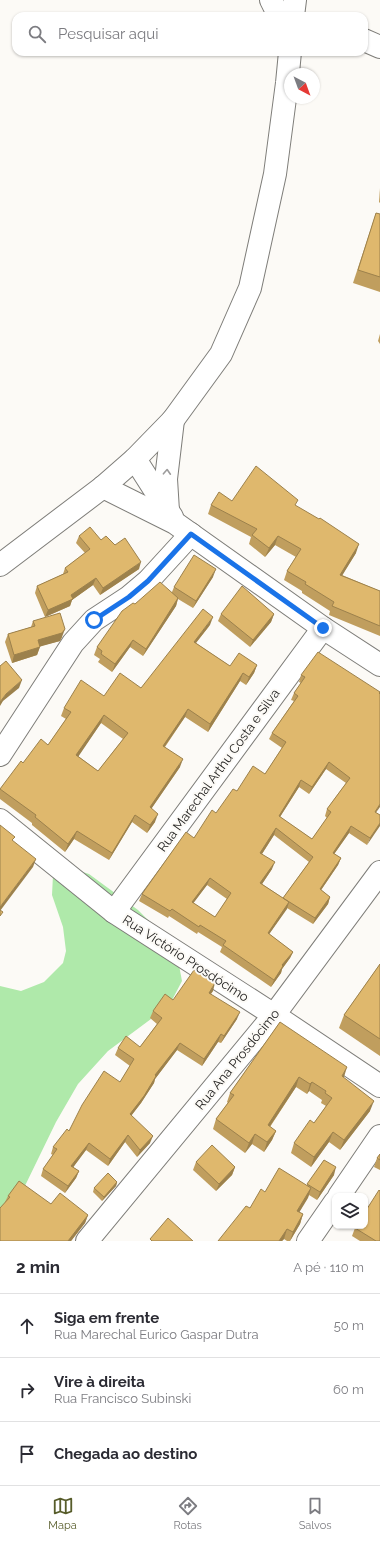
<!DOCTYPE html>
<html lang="pt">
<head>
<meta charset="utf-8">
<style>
	:root { --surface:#fff; --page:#f2f2f3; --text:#2b2b33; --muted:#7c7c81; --line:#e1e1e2; --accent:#575c2a }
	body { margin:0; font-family:Raleway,sans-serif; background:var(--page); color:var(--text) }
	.controls { position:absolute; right:12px; bottom:12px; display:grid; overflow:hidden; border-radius:8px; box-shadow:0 1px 3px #0004 }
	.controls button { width:36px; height:36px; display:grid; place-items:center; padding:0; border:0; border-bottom:1px solid var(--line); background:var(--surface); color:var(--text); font:20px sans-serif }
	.compass { position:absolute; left:284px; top:68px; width:36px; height:36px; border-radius:50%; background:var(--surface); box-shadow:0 1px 3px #0004; rotate:139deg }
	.stop { position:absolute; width:12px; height:12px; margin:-9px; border:3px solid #1a73e8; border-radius:50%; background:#fff }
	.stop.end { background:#1a73e8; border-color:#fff; box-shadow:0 1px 4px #0008 }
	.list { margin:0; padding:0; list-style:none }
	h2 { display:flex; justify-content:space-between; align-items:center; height:52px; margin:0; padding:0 16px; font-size:17px }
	h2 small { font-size:13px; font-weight:400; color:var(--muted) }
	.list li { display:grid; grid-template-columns:26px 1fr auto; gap:12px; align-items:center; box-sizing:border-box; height:64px; padding:0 16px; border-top:1px solid var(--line) }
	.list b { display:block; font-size:15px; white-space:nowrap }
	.list p { margin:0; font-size:13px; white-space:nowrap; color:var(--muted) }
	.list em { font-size:13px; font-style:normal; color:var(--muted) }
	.icon { flex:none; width:22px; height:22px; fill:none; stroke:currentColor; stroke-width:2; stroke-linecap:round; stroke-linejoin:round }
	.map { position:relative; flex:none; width:380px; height:1241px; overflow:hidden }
	.search { position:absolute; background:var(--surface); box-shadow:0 1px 3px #0004; left:12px; right:12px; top:12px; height:44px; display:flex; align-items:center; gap:10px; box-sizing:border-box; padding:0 14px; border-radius:12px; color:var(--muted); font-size:15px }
	.sheet { height:244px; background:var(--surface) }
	nav { display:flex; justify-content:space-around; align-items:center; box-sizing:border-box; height:56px; border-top:1px solid var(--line); background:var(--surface); font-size:11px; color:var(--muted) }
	nav a { display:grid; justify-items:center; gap:2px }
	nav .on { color:var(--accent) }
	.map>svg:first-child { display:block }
	.green { fill:#afe9aa }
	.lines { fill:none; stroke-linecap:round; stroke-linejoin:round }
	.minor-casing { stroke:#7e7d79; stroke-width:24 }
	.highway-casing { stroke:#7e7d79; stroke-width:24 }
	.minor { stroke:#fff; stroke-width:22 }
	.highway { stroke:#fff; stroke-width:22 }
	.wall { fill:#c09e5e; fill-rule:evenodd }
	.shaded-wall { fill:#9c814c }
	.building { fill:#dfb86d; stroke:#9c814c; fill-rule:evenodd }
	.oneway { stroke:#9d9c9c }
	.route { stroke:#1a73e8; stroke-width:5 }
	.labels { text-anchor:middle; stroke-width:4; stroke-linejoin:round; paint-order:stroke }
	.street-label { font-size:13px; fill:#252423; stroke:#fcfaf6 }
</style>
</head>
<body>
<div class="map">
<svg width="380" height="1241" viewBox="0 0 380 1241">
	<rect width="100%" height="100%" fill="#fcfaf6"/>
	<polygon class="green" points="67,867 89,874 138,910 163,935 177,955 182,981 171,1002 155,1016 108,1051 78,1084 56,1122 21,1194 0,1223 0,986 21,991 44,982 63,963 66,951 63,927 52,895 53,875"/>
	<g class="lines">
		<g class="minor-casing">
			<g id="minor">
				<polyline points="271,0 279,16"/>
				<polyline points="364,40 380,47"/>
				<polyline points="135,459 172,517"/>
				<polyline points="103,487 175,523 323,628 380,665"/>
				<polyline points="0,755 73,643 94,620 129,597 148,581 191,534"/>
				<polyline points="0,820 114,912 274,1015 380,1086"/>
				<polyline points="114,912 323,628"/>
				<polyline points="339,1196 380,1136"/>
				<polyline points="87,1241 274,1015 380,872"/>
				<polyline points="308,1241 335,1202"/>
			</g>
		</g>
		<g class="highway-casing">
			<g id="highway">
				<polyline points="293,16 295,0"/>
				<polyline points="168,511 166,479 173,420"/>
				<polyline points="0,565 103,487 135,459 173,420 221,354 250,288 275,174 287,83 290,52"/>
			</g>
		</g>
		<use href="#minor" class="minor"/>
		<use href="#highway" class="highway"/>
	</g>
	<g class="wall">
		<polygon points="380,188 380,203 379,202"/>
		<polygon points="376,213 380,214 380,292 353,283"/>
		<polygon points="380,334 380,344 378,341"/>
		<polygon points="232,501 296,506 356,553 342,575 380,591 380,636 329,615 330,611 302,593 302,591 284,580 287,571 296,557 275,545 265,557 249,544 251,537 208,514 211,505"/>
		<polygon points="79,536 101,540 139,569 100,595 93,585 72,600 70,606 45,617 35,593 37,586 63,574 65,568 85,553 76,543"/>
		<polygon points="213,577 193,608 178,599 176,606 143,656 130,647 112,672 98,662 100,659 94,655 97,647 135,604 172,592 174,587"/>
		<polygon points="221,614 274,614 271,622 250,647 218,621"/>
		<polygon points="33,621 62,637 60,641 40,646 37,655 12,663 5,642 8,634 31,627"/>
		<path d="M210 625 196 643 230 666 257 665 254 673 246 685 240 681 208 732 185 717 165 747 180 767 151 809 155 822 147 833 132 822 109 860 74 839 65 852 32 825V823L0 799V789L23 763 48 745 66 719 61 716 64 708 104 696 141 688ZM101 723 123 739 98 771 78 756Z"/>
		<path d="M301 675 379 693 376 813 380 815 367 845 349 833 334 854 341 858 338 865 321 890 330 897 328 904 313 924 287 908 269 934 293 952 290 958 282 969 281 973 271 987 220 952 222 947 198 932 197 934 169 916 168 918 139 901 142 894 237 791 265 774 282 748 269 739 272 733 294 701 291 700 294 693 301 683 299 682ZM326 769 346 783 327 809 325 816 327 818 312 839 280 817 299 787 309 794ZM274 835 309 862 283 898 262 884 272 869 262 854ZM207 885 227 899 215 917 193 903Z"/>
		<polygon points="380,964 380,1056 339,1028 344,1015"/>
		<polygon points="213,991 211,994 237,1019 221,1043 218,1042 202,1066 177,1050 155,1079 154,1083 141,1103 131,1116 150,1143 137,1157 125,1142 108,1166 86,1150 73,1167 79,1171 76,1178 65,1193 41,1176 43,1169 53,1155 51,1154 53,1147 120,1082 130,1066 115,1055 118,1048 140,1047 157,1024 150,1018 153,1011 173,1000"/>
		<polygon points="280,1022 343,1078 370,1111 340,1150 329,1142 311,1167 291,1153 294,1143 314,1123 326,1106 321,1103 322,1100 309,1091 307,1094 296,1087 270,1127 276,1131 272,1140 264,1152 252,1144 245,1153 213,1129 216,1119 228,1103 227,1102 230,1093"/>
		<polygon points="380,1154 380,1170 374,1167 377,1158"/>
		<polygon points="324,1160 334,1175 317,1200 309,1195 299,1212 303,1214 300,1224 290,1241 287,1241 284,1239 282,1241 218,1241 265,1192 307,1185"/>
		<polygon points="196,1162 235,1167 232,1175 216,1191 193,1170"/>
		<polygon points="117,1182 116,1186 102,1201 93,1192 94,1188"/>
		<polygon points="8,1196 51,1204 88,1215 85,1223 71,1241 0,1241 5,1202"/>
		<polygon points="355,1228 380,1241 360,1241 352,1236"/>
	</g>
	<g class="shaded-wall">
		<polygon points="278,536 275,545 265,557 269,548"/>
		<polygon points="359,544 356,553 337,584 340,575"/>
		<polygon points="141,562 139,569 100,595 103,588"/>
		<polygon points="216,569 213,577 193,608 196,601"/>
		<polygon points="96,578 93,585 72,600 70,606 45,617 48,610 71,595"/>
		<polygon points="178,598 176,606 143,656 146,649"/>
		<polygon points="274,614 271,622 250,647 253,640"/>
		<polygon points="213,617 210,625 191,649 194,642"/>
		<polygon points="65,629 62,637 60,641 35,648 38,640"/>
		<polygon points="133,640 130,647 112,672 115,664"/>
		<polygon points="40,647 37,655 12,663 14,655"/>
		<polygon points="257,665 254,673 246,685 249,677"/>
		<polygon points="243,673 240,681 208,732 210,724"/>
		<polygon points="22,680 19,688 3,701 0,706 0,702 6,694"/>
		<polygon points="188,709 185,717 160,753 163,746"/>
		<polygon points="104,715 101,723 74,763 76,755"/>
		<polygon points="183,759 180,767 147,815 150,807"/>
		<polygon points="329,762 326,769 309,794 312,787"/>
		<polygon points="301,780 299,787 276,823 279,816"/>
		<polygon points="380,804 380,807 372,818 375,812"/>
		<polygon points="158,814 155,822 147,833 150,825"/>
		<polygon points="135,815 132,822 109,860 112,853"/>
		<polygon points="380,823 380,826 367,845 370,838"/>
		<polygon points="351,826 349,833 330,860 333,853"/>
		<polygon points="276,828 274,835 258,860 260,853"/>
		<polygon points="77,831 74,839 65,852 68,844"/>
		<polygon points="341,858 338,865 317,896 320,889"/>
		<polygon points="36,859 33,867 0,911 0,907"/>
		<polygon points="275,862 272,869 258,890 260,883"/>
		<polygon points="210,878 207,885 189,909 192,902"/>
		<polygon points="330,897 328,904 313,924 315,918"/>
		<polygon points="289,902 287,909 265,940 268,933"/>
		<polygon points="293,952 290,958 282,969 281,973 271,987 274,980 282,965"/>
		<polygon points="215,983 213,991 206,1000 209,993"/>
		<polygon points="240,1012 237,1019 221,1043 224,1036"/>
		<polygon points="221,1034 218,1042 202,1066 204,1059"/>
		<polygon points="180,1043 177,1050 155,1079 154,1083 141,1103 127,1121 130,1114 155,1075"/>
		<polygon points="347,1067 344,1077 338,1086 342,1076"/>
		<polygon points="299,1077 296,1087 264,1135 268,1125"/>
		<polygon points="312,1082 309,1091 307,1094 310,1084"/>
		<polygon points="374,1101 370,1111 340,1150 344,1140"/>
		<polygon points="276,1131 272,1140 264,1152 267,1142"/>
		<polygon points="333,1132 329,1142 311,1167 314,1157"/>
		<polygon points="255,1134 252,1144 245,1153 249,1143"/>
		<polygon points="128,1135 125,1142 108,1166 110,1159"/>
		<polygon points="153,1136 150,1143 137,1157 140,1150"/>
		<polygon points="89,1143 86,1150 69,1173 71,1166"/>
		<polygon points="235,1167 232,1175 216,1191 219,1184"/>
		<polygon points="336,1167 334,1175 317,1200 320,1192"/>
		<polygon points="79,1171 76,1178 65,1193 68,1186"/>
		<polygon points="117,1182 116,1186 102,1201 104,1197"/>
		<polygon points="311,1188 308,1198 294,1221 297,1211"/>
		<polygon points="303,1214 300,1224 290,1241 293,1232"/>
		<polygon points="88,1215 85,1223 71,1241 68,1241"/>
		<polygon points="287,1229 284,1239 282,1241 279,1241"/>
	</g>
	<g class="building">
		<polygon points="376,213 380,214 380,277 358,270"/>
		<polygon points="256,466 298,500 295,505 319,519 320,518 359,544 340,575 380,591 380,626 332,606 334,602 305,584 306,582 287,571 301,549 278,536 269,548 252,535 257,529 211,505 219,492 232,501"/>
		<polygon points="90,527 101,540 106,536 115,545 125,538 141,562 103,588 96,578 71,595 73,599 48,610 37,586 68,572 65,568 90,549 79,536"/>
		<polygon points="194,555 216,569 196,601 174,587"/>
		<polygon points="160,582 178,598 146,649 133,640 115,664 101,654 102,651 97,647 122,611 133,603 135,604"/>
		<polygon points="242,586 274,614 253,640 221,614"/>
		<path d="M203 609 213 617 194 642 230 666 239 653 257 665 249 677 243 673 210 724 188 709 163 746 183 759 150 807 158 814 150 825 135 815 112 853 77 831 68 844 35 817 36 815 0 789 21 761 23 763 41 739 48 745 71 712 64 708 81 680 104 696 120 673 141 688ZM104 715 128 733 98 771 76 755Z"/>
		<polygon points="60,613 65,629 62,633 38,640 40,647 14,655 8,634 35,626 33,621"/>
		<path d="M318 652 380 692 379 693 380 694V804L375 812 380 815V823L370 838 351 826 333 853 341 858 320 889 330 897 315 918 283 898 313 857 276 828 260 853 275 862 260 883 289 902 268 933 293 952 282 965 283 966 274 980 223 945 226 941 200 925 199 927 172 909 170 911 142 894 186 832 194 838 212 810 216 813 233 789 237 791 253 766 265 774 286 742 272 733 298 696 294 693 305 677 301 675ZM329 762 350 778 327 809 331 812 312 839 279 816 301 780 312 787ZM210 878 231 893 215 917 192 902Z"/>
		<polygon points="6,661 22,680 6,694 0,702 0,666"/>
		<polygon points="0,825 15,837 12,840 36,859 0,907"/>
		<polygon points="0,910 3,912 0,916"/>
		<polygon points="380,964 380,1039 344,1015"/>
		<polygon points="194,970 215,983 209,993 240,1012 224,1036 221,1034 204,1059 180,1043 155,1075 156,1076 144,1096 130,1114 153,1136 140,1150 128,1135 110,1159 89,1143 71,1166 79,1171 68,1186 43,1169 57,1149 53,1147 67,1129 69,1131 82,1105 104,1071 120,1082 134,1059 118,1048 126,1036 140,1047 162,1018 153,1011 165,994 173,1000"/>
		<polygon points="280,1022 347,1067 342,1076 374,1101 344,1140 333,1132 314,1157 294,1143 310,1120 314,1123 332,1098 325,1093 326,1091 312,1082 310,1084 299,1077 268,1125 276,1131 267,1142 255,1134 249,1143 216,1119 234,1095 230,1093"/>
		<polygon points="212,1145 235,1167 219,1184 196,1162"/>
		<polygon points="380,1154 380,1160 377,1158"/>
		<polygon points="324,1160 336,1167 320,1192 307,1184"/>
		<polygon points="279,1168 311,1188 297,1211 303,1214 293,1232 287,1229 279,1241 218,1241 246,1206 250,1208 261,1189 265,1192"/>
		<polygon points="108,1173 117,1182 104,1197 94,1188"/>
		<polygon points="19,1181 51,1204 60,1193 88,1215 68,1241 0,1241 0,1208 10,1197 8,1196"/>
		<polygon points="379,1190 380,1191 380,1241 376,1241 355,1228 356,1226 365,1226 365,1212"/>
		<polygon points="168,1218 193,1241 152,1241 150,1239"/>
	</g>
	<defs><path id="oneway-chevron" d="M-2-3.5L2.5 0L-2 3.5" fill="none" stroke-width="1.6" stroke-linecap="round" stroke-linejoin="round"/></defs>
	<use class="oneway" href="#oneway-chevron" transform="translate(167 472) rotate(-87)"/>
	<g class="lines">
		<polyline class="route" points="94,620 129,597 148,581 191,534 323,628"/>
	</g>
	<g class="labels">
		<g class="street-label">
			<text transform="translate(218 770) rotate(-54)" y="5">Rua Marechal Arthu Costa e Silva</text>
			<text transform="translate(186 958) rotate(33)" y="5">Rua Victório Prosdócimo</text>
			<text transform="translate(237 1059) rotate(-51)" y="5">Rua Ana Prosdócimo</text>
		</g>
	</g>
</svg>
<div class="controls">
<button><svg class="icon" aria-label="layers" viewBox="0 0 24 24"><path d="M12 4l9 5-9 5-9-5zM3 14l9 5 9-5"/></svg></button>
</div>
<svg class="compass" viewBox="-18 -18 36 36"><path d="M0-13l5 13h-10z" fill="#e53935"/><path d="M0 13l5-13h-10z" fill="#7c7c81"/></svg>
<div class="stop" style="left:94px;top:620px"></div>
<div class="stop end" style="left:323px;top:628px"></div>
<div class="search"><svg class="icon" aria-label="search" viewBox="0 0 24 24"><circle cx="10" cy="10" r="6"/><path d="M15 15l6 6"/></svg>Pesquisar aqui</div>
</div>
<section class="sheet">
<h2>2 min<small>A pé · 110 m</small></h2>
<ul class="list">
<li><svg class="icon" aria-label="ahead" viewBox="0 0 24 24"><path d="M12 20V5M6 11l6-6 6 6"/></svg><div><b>Siga em frente</b><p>Rua Marechal Eurico Gaspar Dutra</p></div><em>50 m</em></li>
<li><svg class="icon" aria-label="right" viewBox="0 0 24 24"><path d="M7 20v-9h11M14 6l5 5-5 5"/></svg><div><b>Vire à direita</b><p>Rua Francisco Subinski</p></div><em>60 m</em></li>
<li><svg class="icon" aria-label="arrive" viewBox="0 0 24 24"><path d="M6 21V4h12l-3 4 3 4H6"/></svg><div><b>Chegada ao destino</b></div></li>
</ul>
</section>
<nav>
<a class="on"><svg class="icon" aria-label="map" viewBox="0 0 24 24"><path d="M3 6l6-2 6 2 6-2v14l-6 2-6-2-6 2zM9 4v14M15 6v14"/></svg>Mapa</a>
<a><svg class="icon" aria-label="directions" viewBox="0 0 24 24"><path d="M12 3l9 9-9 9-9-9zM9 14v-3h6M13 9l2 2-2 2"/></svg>Rotas</a>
<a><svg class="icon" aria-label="saved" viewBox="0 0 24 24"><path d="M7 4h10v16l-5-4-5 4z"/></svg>Salvos</a>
</nav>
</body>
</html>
